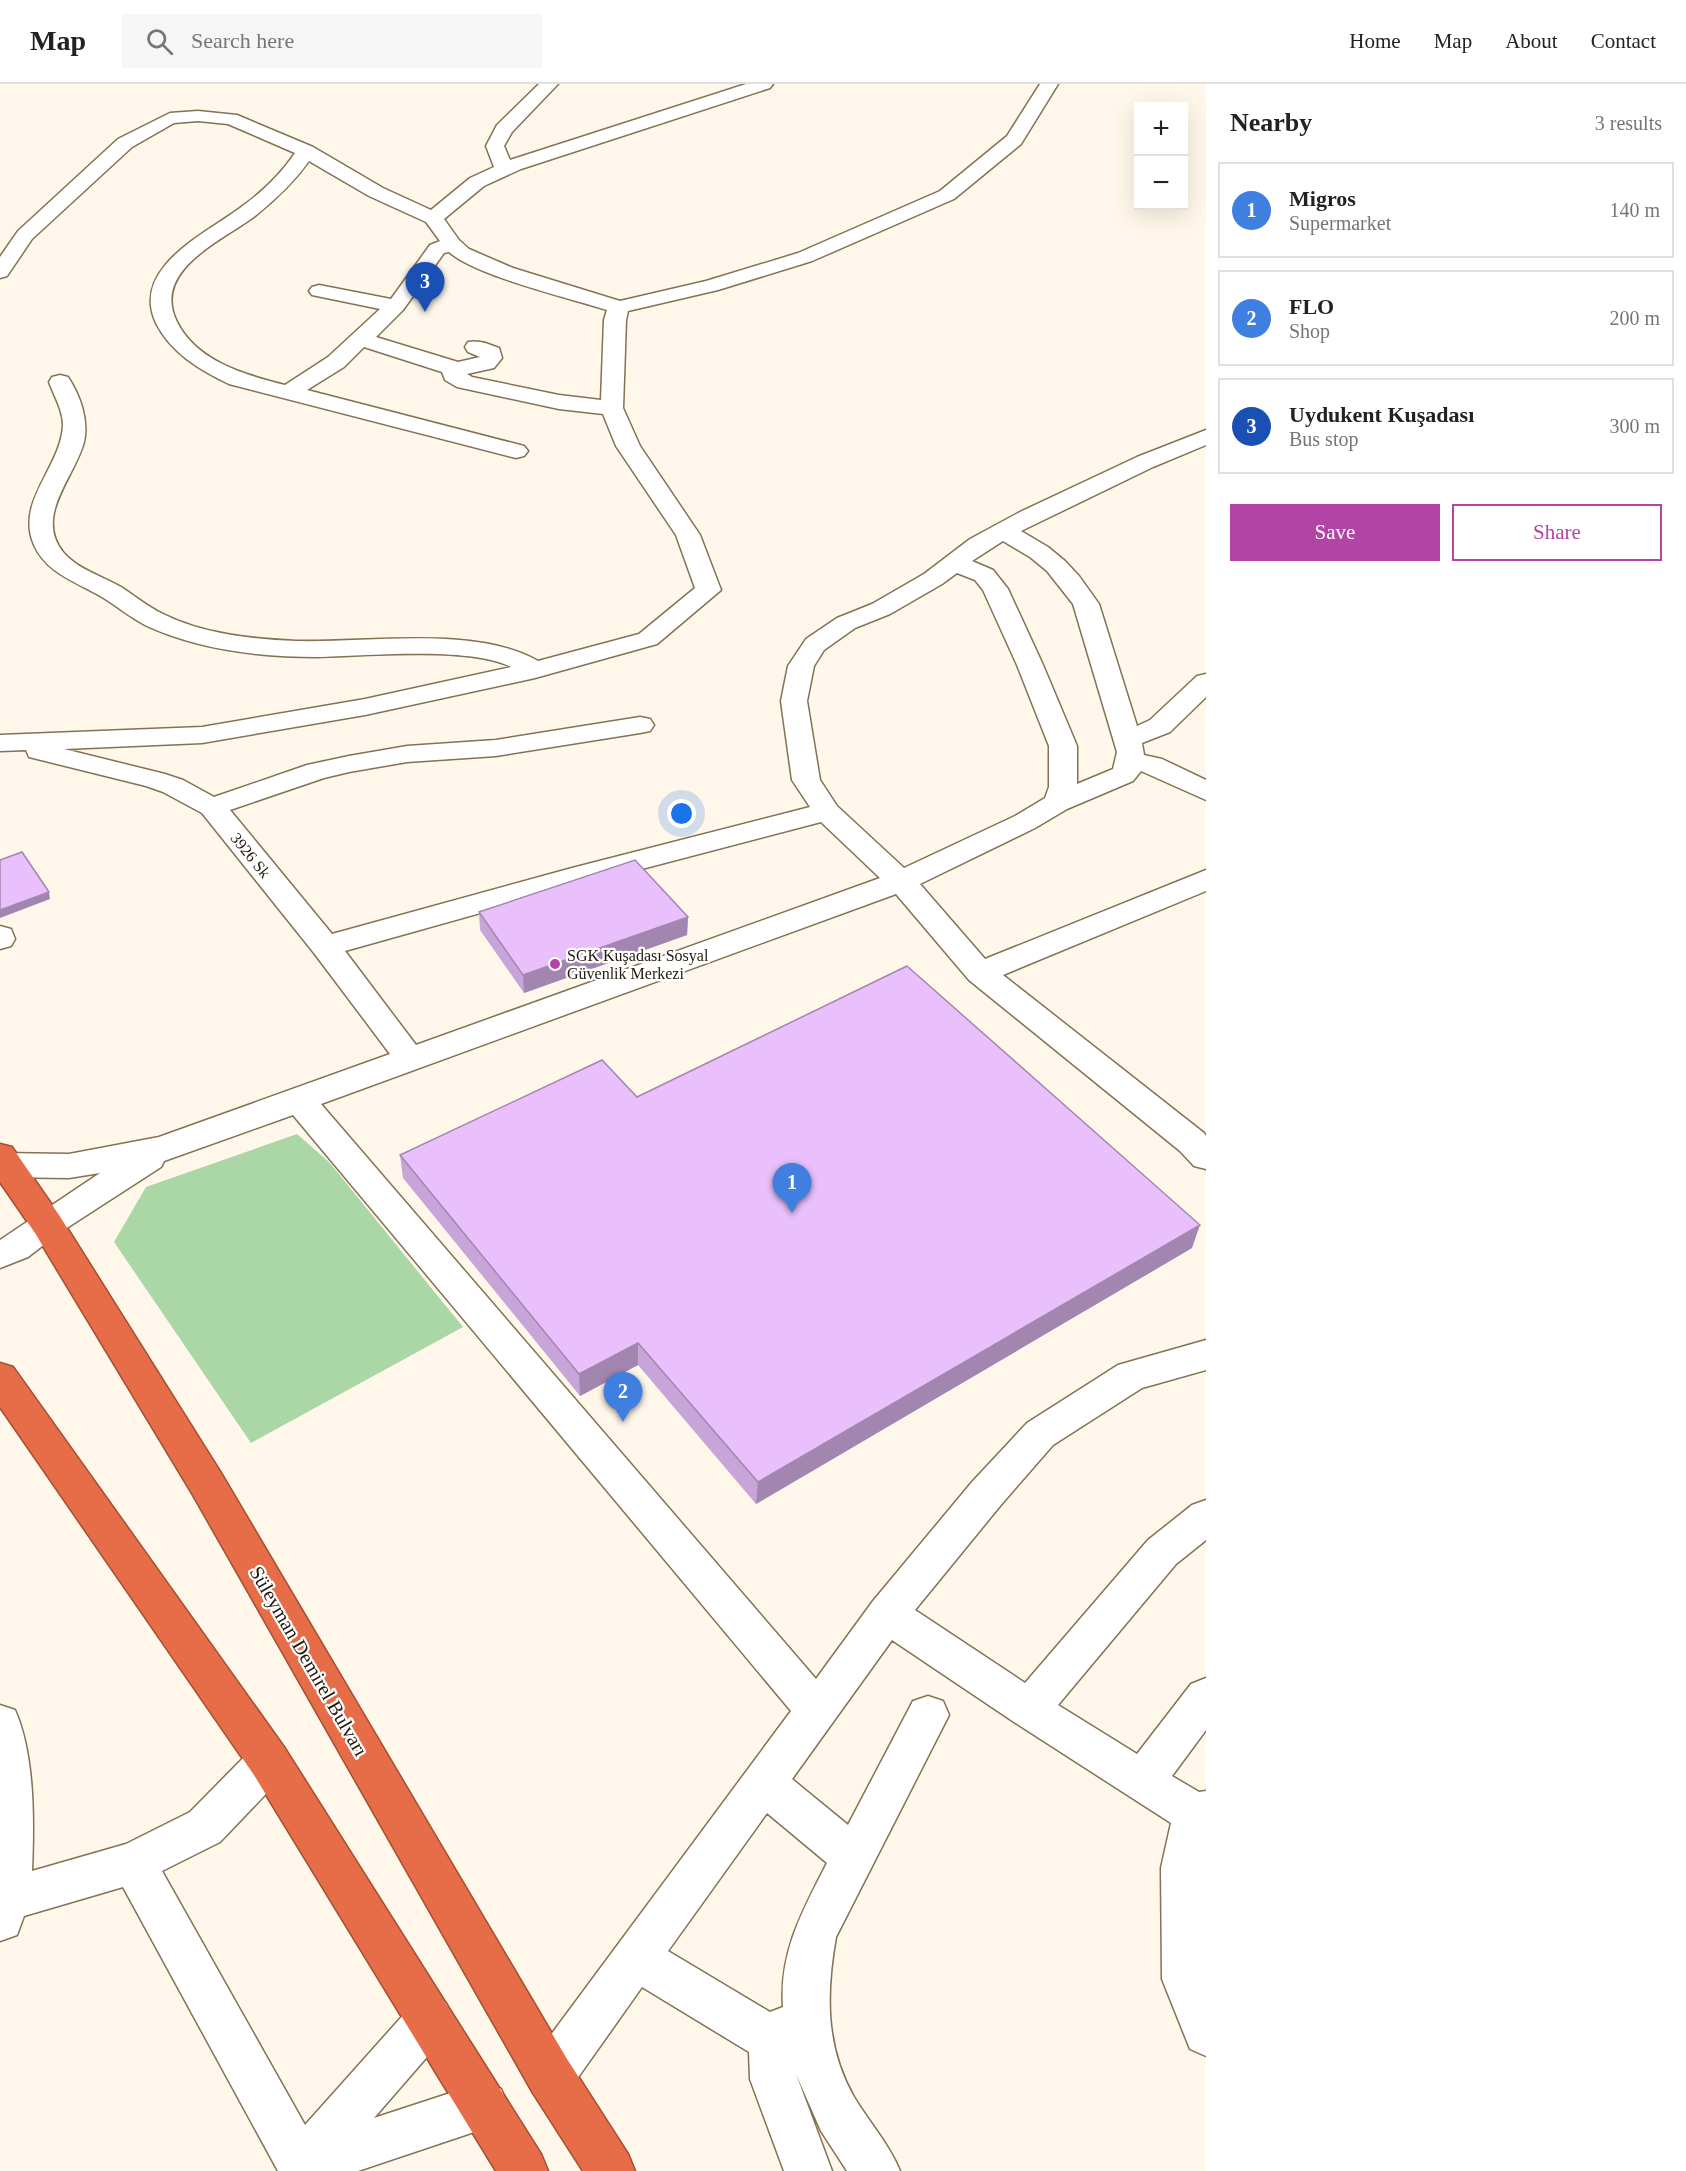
<!DOCTYPE html>
<html lang="en">
<head>
<meta charset="utf-8">
<style>
	:root { --surface:#fff; --page:#f6f6f6; --text:#222; --muted:#767676; --line:#e0e0e0; --accent:#b144a4 }
	body { margin:0; font-family:Georgia,serif; background:var(--page); color:var(--text) }
	.controls { position:absolute; right:18px; top:18px; display:grid; overflow:hidden; border-radius:0px; box-shadow:0 6px 24px #0002 }
	.controls button { width:54px; height:54px; display:grid; place-items:center; padding:0; border:0; border-bottom:2px solid var(--line); background:var(--surface); color:var(--text); font:30px sans-serif }
	.you { position:absolute; left:682px; top:730px; width:21px; height:21px; margin:-15px; border:4px solid #fff; border-radius:50%; background:#1a73e8; box-shadow:0 0 0 9px #1a73e833 }
	.badge { display:grid; place-items:center; width:39px; height:39px; border-radius:50%; background:var(--accent); color:#fff; font-size:20px; font-weight:700 }
	.pin { position:absolute; translate:-50% -50px; filter:drop-shadow(0 2px 3px #0008) }
	.pin::after { content:''; position:absolute; top:32px; width:21px; height:18px; background:inherit; clip-path:polygon(0 0,100% 0,50% 100%) }
	.list { margin:0; padding:0; list-style:none }
	h2 { display:flex; justify-content:space-between; align-items:center; height:78px; margin:0; padding:0 24px; font-size:26px }
	h2 small { font-size:20px; font-weight:400; color:var(--muted) }
	.list li { display:grid; grid-template-columns:39px 1fr auto; gap:18px; align-items:center; box-sizing:border-box; height:96px; margin:0 12px 12px; padding:0 12px; border:2px solid var(--line); border-radius:0px }
	.list b { display:block; font-size:22px; white-space:nowrap }
	.list p { margin:0; font-size:20px; white-space:nowrap; color:var(--muted) }
	.list em { font-size:20px; font-style:normal; color:var(--muted) }
	.actions { display:flex; gap:12px; padding:18px 24px }
	.actions a { flex:1; padding:14px 0; border:2px solid var(--accent); border-radius:0px; text-align:center; font-size:21px; color:var(--accent) }
	.actions .main { background:var(--accent); color:#fff }
	.icon { flex:none; width:33px; height:33px; fill:none; stroke:currentColor; stroke-width:2; stroke-linecap:round; stroke-linejoin:round }
	.map { position:relative; flex:none; width:1206px; height:2087px; overflow:hidden }
	header { display:flex; align-items:center; gap:36px; box-sizing:border-box; height:84px; padding:0 30px; background:var(--surface); border-bottom:2px solid var(--line) }
	header strong { font-size:28px }
	nav { display:flex; gap:33px; margin-inline-start:auto; font-size:21px }
	.search { width:420px; height:54px; background:var(--page); display:flex; align-items:center; gap:15px; box-sizing:border-box; padding:0 21px; border-radius:0px; color:var(--muted); font-size:22px }
	main { display:flex }
	aside { flex:1; background:var(--surface) }
	.map>svg:first-child { display:block }
	.green { fill:#abd6a6 }
	.lines { fill:none; stroke-linecap:round; stroke-linejoin:round }
	.minor-casing { stroke:#837253; stroke-width:3 }
	.highway-casing { stroke:#a15033; stroke-width:3 }
	.minor { fill:#fff; fill-rule:evenodd }
	.highway { fill:#e66d48; fill-rule:evenodd }
	.wall { fill:#c8a5d8 }
	.shaded-wall { fill:#a386b0 }
	.building { fill:#e9c0fb; stroke:#a386b0; stroke-width:1.5 }
	.poi-dot { fill:#b144a4; stroke:#fff; stroke-width:2 }
	.labels { text-anchor:middle; stroke-width:4.5; stroke-linejoin:round; paint-order:stroke }
	.street-label { font-size:16px; fill:#21190d; stroke:#fff }
	.poi-label { font-size:16px; fill:#21190d; stroke:#fff; text-anchor:start }
	.near-street-label { font-size:20px; fill:#21190d; stroke:#fff }
</style>
</head>
<body>
<header>
<strong>Map</strong>
<div class="search"><svg class="icon" aria-label="search" viewBox="0 0 24 24"><circle cx="10" cy="10" r="6"/><path d="M15 15l6 6"/></svg>Search here</div>
<nav><a>Home</a><a>Map</a><a>About</a><a>Contact</a></nav>
</header>
<main>
<div class="map">
<svg width="1206" height="2087" viewBox="0 0 1206 2087">
	<rect width="100%" height="100%" fill="#fff7e9"/>
	<polygon class="green" points="297,1050 329,1078 463,1243 251,1359 114,1158 146,1103"/>
	<g class="lines">
		<g class="minor-casing">
			<g id="minor">
				<path d="M539 0H558L512 48 504 62 510 76 746 0H773L770 4 521 85 484 102 444 135 459 156 469 165 513 184 620 217 706 197 798 169 940 107 1007 52 1040 0H1058L1021 60 954 115 812 177 718 206 628 227 626 236 623 324 640 362 700 451 721 506 657 560 535 594 365 631 202 659 64 665 165 690 183 696 214 713 307 681 349 672 407 662 496 656 640 633 650 635 654 641 650 647 640 649 496 672 407 678 349 688 324 694 230 726 332 850 572 784 810 723 792 696 781 617 788 582 806 555 837 534 872 520 924 490 970 455 1020 428 1137 373 1206 346V361L1153 383 1021 447 1048 463 1065 477 1079 492 1099 520 1137 642 1150 636 1197 592 1206 590V613L1170 648 1142 659 1144 671 1162 675 1206 696V716L1141 687 1133 697 1067 725 1035 744 920 800 985 875 1206 786V807L1003 891 1204 1049 1206 1052V1085L1194 1082 1180 1067 969 896 896 810 321 1020 816 1595 873 1517 972 1398 1027 1339 1118 1281 1206 1256V1286L1142 1304 1053 1361 1000 1422 915 1526 1025 1599 1148 1456 1192 1421 1206 1416V1456L1176 1480 1058 1621 1137 1670 1191 1600 1206 1594V1646L1172 1692 1199 1708 1206 1707V1972L1190 1965 1162 1895 1161 1784 1171 1739 1014 1638 892 1556 792 1695 848 1741 913 1617 928 1612 943 1617 949 1631 836 1853C826 1909 825 1962 854 2013 869 2038 889 2060 900 2087H847L821 2047 796 1990 832 2087H784L750 1995 749 1968 642 1903 567 2009 550 2015 533 2009 527 1992 533 1975 791 1627 293 1031 164 1077 161 1083 59 1149 28 1173 0 1184V1156L100 1089 69 1094 0 1093V1069L69 1070 159 1053 390 970 314 869 202 729 163 708 146 702 29 673 26 666 0 667V651L202 643 365 615 511 583C470 562 365 572 317 573 261 573 199 566 147 542 131 534 117 522 102 513 77 498 47 490 34 461 15 417 61 384 63 341 63 326 54 312 49 298L52 293 60 291 68 293C80 311 89 336 84 358 75 393 34 431 63 468 77 485 102 492 121 503 135 512 148 523 163 530 203 550 252 555 296 557 367 559 476 541 538 577L639 550 695 504 676 451 616 362 603 330 559 325 457 303 445 296 442 288 364 263 344 283 307 306 524 362 528 367 524 372 516 374 229 300C200 286 171 269 156 239 130 184 205 150 240 124 261 109 280 91 295 69L228 40 198 37 174 39 132 63 32 155 7 192 0 194V173L18 147 118 55 170 29 198 27 237 31 313 63 383 104 431 126 470 94 494 83 486 62 497 41ZM309 77 369 112 426 138 440 157 430 161 391 215 319 201 312 203 309 207 312 211 380 225 328 273 285 301C246 291 197 278 177 238 151 186 222 157 255 132 275 116 294 98 309 77ZM449 168C476 192 569 214 607 226L604 236 601 316 559 311 472 293 467 290 494 284 502 274 499 264C488 260 480 256 468 258L465 263 468 268 480 273 458 278 376 253 403 226 444 169ZM1003 457 1030 473 1047 487 1073 520 1117 668 1113 685 1077 700V662L1043 581 1008 505 993 486 972 477ZM957 489 975 496 983 506 1017 581 1049 662V703L1045 714 1015 732 904 784 837 722 820 696 807 617 814 582 824 566 855 544 890 530 942 500ZM821 738 880 794 416 961 345 867 577 802ZM767 1729 827 1779C803 1826 779 1868 783 1923L770 1928 668 1867Z"/>
				<polygon points="0,842 11,845 15,855 11,862 0,865"/>
				<path d="M0 1621 15 1626C35 1671 34 1738 32 1787L126 1760 190 1728 254 1663 269 1657 284 1663 290 1677 284 1691 220 1758 162 1787 305 2041 414 1919 430 1912 446 1919 453 1935 446 1951 374 2034 484 1998 501 2005 508 2022 501 2039 358 2087H278L123 1803 24 1832 17 1851 0 1857Z"/>
			</g>
		</g>
		<g class="highway-casing">
			<g id="highway">
				<polygon points="0,1060 12,1063 59,1131 221,1389 567,1975 628,2070 635,2087 583,2087 533,2009 193,1411 35,1149 0,1098"/>
				<polygon points="0,1279 13,1283 284,1663 541,2070 548,2087 496,2087 254,1691 0,1323"/>
			</g>
		</g>
		<use href="#minor" class="minor"/>
		<use href="#highway" class="highway"/>
	</g>
	<g class="wall">
		<polygon points="479,828 688,833 687,851 524,909 480,846"/>
		<polygon points="637,1013 1192,1164 756,1420 638,1281 580,1312 403,1094 400,1071"/>
	</g>
	<g class="shaded-wall">
		<polygon points="49,808 50,815 0,834 0,826"/>
		<polygon points="688,833 687,851 524,909 523,891"/>
		<polygon points="1200,1141 1192,1164 756,1420 758,1398"/>
		<polygon points="638,1259 638,1281 580,1312 579,1290"/>
	</g>
	<g class="building">
		<polygon points="22,768 49,808 0,826 0,776"/>
		<polygon points="635,776 688,833 523,891 479,828"/>
		<polygon points="907,882 1200,1141 758,1398 638,1259 579,1290 400,1071 602,976 637,1013"/>
	</g>
	<circle class="poi-dot" cx="555" cy="880" r="6"/>
	<g class="labels">
		<g class="street-label">
			<text transform="translate(251 771) rotate(51)" y="6">3926 Sk</text>
		</g>
		<g class="poi-label">
			<text x="567" y="877">SGK Kuşadası Sosyal<tspan x="567" dy="18">Güvenlik Merkezi</tspan></text>
		</g>
		<g class="near-street-label">
			<text transform="translate(309 1577) rotate(60)" y="7">Süleyman Demirel Bulvarı</text>
		</g>
	</g>
</svg>
<div class="controls">
<button>+</button>
<button>−</button>
</div>
<div class="you"></div>
<div class="pin badge" style="left:792px;top:1129px;background:#3f7fe0">1</div>
<div class="pin badge" style="left:623px;top:1338px;background:#3f7fe0">2</div>
<div class="pin badge" style="left:425px;top:228px;background:#1a4fb4">3</div>
</div>
<aside>
<h2>Nearby<small>3 results</small></h2>
<ul class="list">
<li><span class="badge" style="background:#3f7fe0">1</span><div><b>Migros</b><p>Supermarket</p></div><em>140 m</em></li>
<li><span class="badge" style="background:#3f7fe0">2</span><div><b>FLO</b><p>Shop</p></div><em>200 m</em></li>
<li><span class="badge" style="background:#1a4fb4">3</span><div><b>Uydukent Kuşadası</b><p>Bus stop</p></div><em>300 m</em></li>
</ul>
<div class="actions"><a class="main">Save</a><a>Share</a></div>
</aside>
</main>
</body>
</html>
